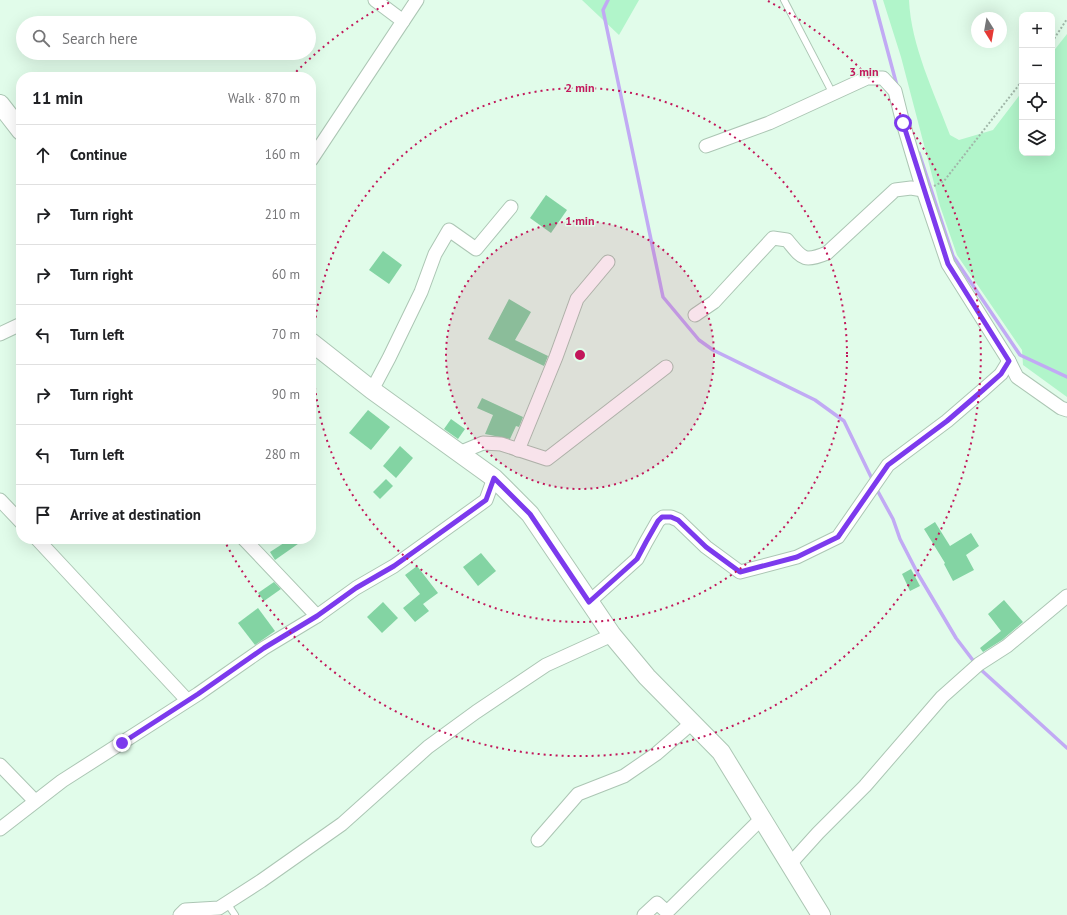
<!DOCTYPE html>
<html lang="en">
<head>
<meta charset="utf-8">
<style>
	:root { --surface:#fff; --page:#f6f6f6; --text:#202124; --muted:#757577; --line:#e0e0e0 }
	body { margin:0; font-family:"PT Sans",sans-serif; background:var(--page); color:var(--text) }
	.controls { position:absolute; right:12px; top:12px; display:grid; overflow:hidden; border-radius:8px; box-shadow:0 4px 16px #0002 }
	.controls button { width:36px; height:36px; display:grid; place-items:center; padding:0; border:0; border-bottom:1px solid var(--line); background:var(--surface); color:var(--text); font:20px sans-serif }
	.compass { position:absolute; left:971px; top:12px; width:36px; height:36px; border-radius:50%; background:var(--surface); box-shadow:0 4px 16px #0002; rotate:169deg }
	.stop { position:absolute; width:12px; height:12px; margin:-9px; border:3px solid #7c3aed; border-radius:50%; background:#fff }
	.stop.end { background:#7c3aed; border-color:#fff; box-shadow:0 1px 4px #0008 }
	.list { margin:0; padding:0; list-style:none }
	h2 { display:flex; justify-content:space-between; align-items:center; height:52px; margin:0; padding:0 16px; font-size:17px }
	h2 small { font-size:13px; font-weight:400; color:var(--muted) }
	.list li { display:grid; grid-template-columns:26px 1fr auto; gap:12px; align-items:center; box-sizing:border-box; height:60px; padding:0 16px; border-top:1px solid var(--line) }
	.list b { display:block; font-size:15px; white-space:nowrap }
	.list em { font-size:13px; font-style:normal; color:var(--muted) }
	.icon { flex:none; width:22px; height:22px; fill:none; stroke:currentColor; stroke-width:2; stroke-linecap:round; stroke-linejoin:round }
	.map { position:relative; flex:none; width:1067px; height:915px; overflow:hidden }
	.search { position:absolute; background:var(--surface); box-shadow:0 4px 16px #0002; left:16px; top:16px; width:300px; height:44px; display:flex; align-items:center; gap:10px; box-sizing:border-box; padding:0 14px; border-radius:22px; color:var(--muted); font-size:15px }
	.panel { position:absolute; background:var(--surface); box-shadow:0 4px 16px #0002; left:16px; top:72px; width:300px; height:472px; border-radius:16px }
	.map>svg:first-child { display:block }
	.green { fill:#b1f5ca }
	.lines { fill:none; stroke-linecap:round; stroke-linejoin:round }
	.stream { stroke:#c1aaf4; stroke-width:3.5 }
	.building { fill:#83d4a3 }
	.lane-casing { stroke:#acc6b4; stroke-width:8 }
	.street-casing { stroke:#acc6b4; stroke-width:15 }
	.secondary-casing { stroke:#acc6b4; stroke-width:20 }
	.path { stroke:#a1b7a9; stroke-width:2; stroke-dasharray:2 2; stroke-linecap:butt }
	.lane { stroke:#fff; stroke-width:6 }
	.street { stroke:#fff; stroke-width:13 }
	.secondary { stroke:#fff; stroke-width:18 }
	.route { stroke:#7c3aed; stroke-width:5 }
	.ring { fill:none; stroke:#c2185b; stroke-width:2; stroke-dasharray:2 4 }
	.centre { fill:#c2185b; stroke:#e1fcea; stroke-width:2 }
	.ring-label { font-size:12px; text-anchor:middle; font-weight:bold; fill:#c2185b; stroke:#e1fcea; stroke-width:3; stroke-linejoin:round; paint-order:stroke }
</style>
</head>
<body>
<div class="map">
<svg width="1067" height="915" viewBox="0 0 1067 915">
	<rect width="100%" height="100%" fill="#e1fcea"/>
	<g class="green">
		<polygon points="582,0 639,0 619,35"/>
		<path d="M883 0H909C911 46 934 92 950 135L959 140 993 130 1022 92V153H1052V53L1067 34V397L1023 365 1022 350 957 255 940 206 901 57Z"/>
	</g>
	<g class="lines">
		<g class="stream">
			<polyline points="608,0 603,10 663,297 699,340 713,350 815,400 844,421 873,481"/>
			<polyline points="874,0 897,86"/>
			<polyline points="919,153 953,256 1020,355 1067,377"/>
			<polyline points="876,488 893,519 900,539 918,574 956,638 975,663"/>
			<polyline points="979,668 1067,748"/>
		</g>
	</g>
	<g class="building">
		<polygon points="546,195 567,210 551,233 530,218"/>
		<polygon points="383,251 402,265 389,284 369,270"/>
		<polygon points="509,299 531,312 515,340 548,356 544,366 488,339"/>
		<polygon points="482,398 523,417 519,427 516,426 510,439 485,434 493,415 477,408"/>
		<polygon points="368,410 390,427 371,450 349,433"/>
		<polygon points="451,419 465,429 458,439 444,429"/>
		<polygon points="400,446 413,458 396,478 383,466"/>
		<polygon points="386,479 393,486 380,499 373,492"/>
		<polygon points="935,522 950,546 971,533 979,546 966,555 974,570 953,581 944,564 945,563 924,529"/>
		<polygon points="290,539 305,539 275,560 270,552"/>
		<polygon points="481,553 496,571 478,586 463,567"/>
		<polygon points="417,566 438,593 423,604 429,611 415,622 403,608 420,594 405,575"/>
		<polygon points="911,569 920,586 910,591 902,574"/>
		<polygon points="274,582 281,589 264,601 258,593"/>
		<polygon points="1004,600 1023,622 1002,640 983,652 980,648 1001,631 988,614"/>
		<polygon points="383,602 398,618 382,633 367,617"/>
		<polygon points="258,608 275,631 255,645 238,623"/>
	</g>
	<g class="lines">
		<g class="lane-casing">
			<g id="lane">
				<polyline points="784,0 833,94"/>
				<polyline points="227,903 235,915"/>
			</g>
		</g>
		<g class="street-casing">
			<g id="street">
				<polyline points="375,0 403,21"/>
				<polyline points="706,146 769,123 867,78 883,78 895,91 903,123 923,190 948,264 1009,361 1017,377 1061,408 1067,410"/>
				<polyline points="311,160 417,0"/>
				<path d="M695 315 714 302 773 238 787 240C802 258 803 263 827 253L895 190 911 188 923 190"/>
				<polyline points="0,334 21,324"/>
				<polyline points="372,390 389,358 421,292 435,254 449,230 476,249 511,207"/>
				<polyline points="518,450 556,357 577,299 608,262"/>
				<polyline points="459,453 483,443 501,444 547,459 666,367"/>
				<polyline points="0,500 21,522"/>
				<polyline points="37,539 187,700"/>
				<polyline points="244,539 317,616"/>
				<polyline points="589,602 637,559 646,542 658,521 663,517 671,517 678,520 706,547 740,572 797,557 838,537 888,465 947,421 983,390 1001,374 1009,361"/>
				<polyline points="0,765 35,801"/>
				<polyline points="0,829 62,781 198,694 264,648 317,616 356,588 394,566 486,500 494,478"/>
				<polyline points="538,840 578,794 624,776 656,754 693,722"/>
				<polyline points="790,864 818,833 865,786 942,697 979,664 1007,646 1067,596"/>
				<polyline points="180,915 185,910 219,908 261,881 342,824 428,747 476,712 546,665 612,635"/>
				<polyline points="644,915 657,903 667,912 762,818"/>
			</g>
		</g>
		<g class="secondary-casing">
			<g id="secondary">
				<polyline points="0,104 21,131"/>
				<polyline points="311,342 372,390 494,478 530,514 612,635 647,677 721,752 821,915"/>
			</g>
		</g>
		<g class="path">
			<polyline points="1052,42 1067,19"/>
			<polyline points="934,186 944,181 1022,81"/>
		</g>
		<use href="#lane" class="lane"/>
		<use href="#street" class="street"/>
		<use href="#secondary" class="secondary"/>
	</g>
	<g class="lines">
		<polyline class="route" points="122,743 198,694 264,648 317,616 356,588 394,566 486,500 494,478 530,514 589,602 637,559 646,542 658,521 662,517 671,517 678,520 706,547 740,572 797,557 838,537 888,465 947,421 983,390 1001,374 1009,361 948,264 903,123"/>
	</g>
	<circle cx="580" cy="355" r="134" fill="#c2185b" fill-opacity=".12"/>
	<g class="ring">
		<circle cx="580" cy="355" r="134"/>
		<circle cx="580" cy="355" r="267"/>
		<path d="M292 76A401 401 0 0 1 392 1M768 1A401 401 0 1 1 224 540"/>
	</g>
	<circle cx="580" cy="355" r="6" class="centre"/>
	<g class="ring-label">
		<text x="864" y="76">3 min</text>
		<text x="580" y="92">2 min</text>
		<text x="580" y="225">1 min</text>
	</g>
</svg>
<div class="controls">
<button>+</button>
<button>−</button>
<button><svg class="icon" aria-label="locate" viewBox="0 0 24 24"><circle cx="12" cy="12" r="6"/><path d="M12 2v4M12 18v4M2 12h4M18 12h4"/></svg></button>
<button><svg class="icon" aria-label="layers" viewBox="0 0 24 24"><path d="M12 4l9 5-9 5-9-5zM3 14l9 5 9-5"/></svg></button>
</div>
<svg class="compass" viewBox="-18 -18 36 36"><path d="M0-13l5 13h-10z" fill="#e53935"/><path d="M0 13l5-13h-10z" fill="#757577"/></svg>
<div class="stop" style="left:903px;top:123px"></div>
<div class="stop end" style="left:122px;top:743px"></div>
<div class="search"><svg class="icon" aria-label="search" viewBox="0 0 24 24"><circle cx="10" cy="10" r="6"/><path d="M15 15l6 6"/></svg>Search here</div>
<section class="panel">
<h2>11 min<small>Walk · 870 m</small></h2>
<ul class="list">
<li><svg class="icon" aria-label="ahead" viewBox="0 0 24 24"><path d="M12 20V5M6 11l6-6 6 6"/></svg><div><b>Continue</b></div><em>160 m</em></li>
<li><svg class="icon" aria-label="right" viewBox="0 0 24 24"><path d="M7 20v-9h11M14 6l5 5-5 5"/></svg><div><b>Turn right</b></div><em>210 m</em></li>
<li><svg class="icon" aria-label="right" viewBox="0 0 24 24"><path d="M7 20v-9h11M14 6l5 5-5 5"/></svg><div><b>Turn right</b></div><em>60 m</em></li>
<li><svg class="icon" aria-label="left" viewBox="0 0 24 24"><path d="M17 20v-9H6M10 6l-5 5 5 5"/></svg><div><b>Turn left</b></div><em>70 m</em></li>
<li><svg class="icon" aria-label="right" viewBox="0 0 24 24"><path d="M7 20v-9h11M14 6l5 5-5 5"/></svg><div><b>Turn right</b></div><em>90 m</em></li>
<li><svg class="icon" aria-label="left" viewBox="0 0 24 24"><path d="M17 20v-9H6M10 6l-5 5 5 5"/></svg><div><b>Turn left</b></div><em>280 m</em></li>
<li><svg class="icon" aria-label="arrive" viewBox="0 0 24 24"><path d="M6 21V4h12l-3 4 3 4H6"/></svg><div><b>Arrive at destination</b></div></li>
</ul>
</section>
</div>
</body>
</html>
